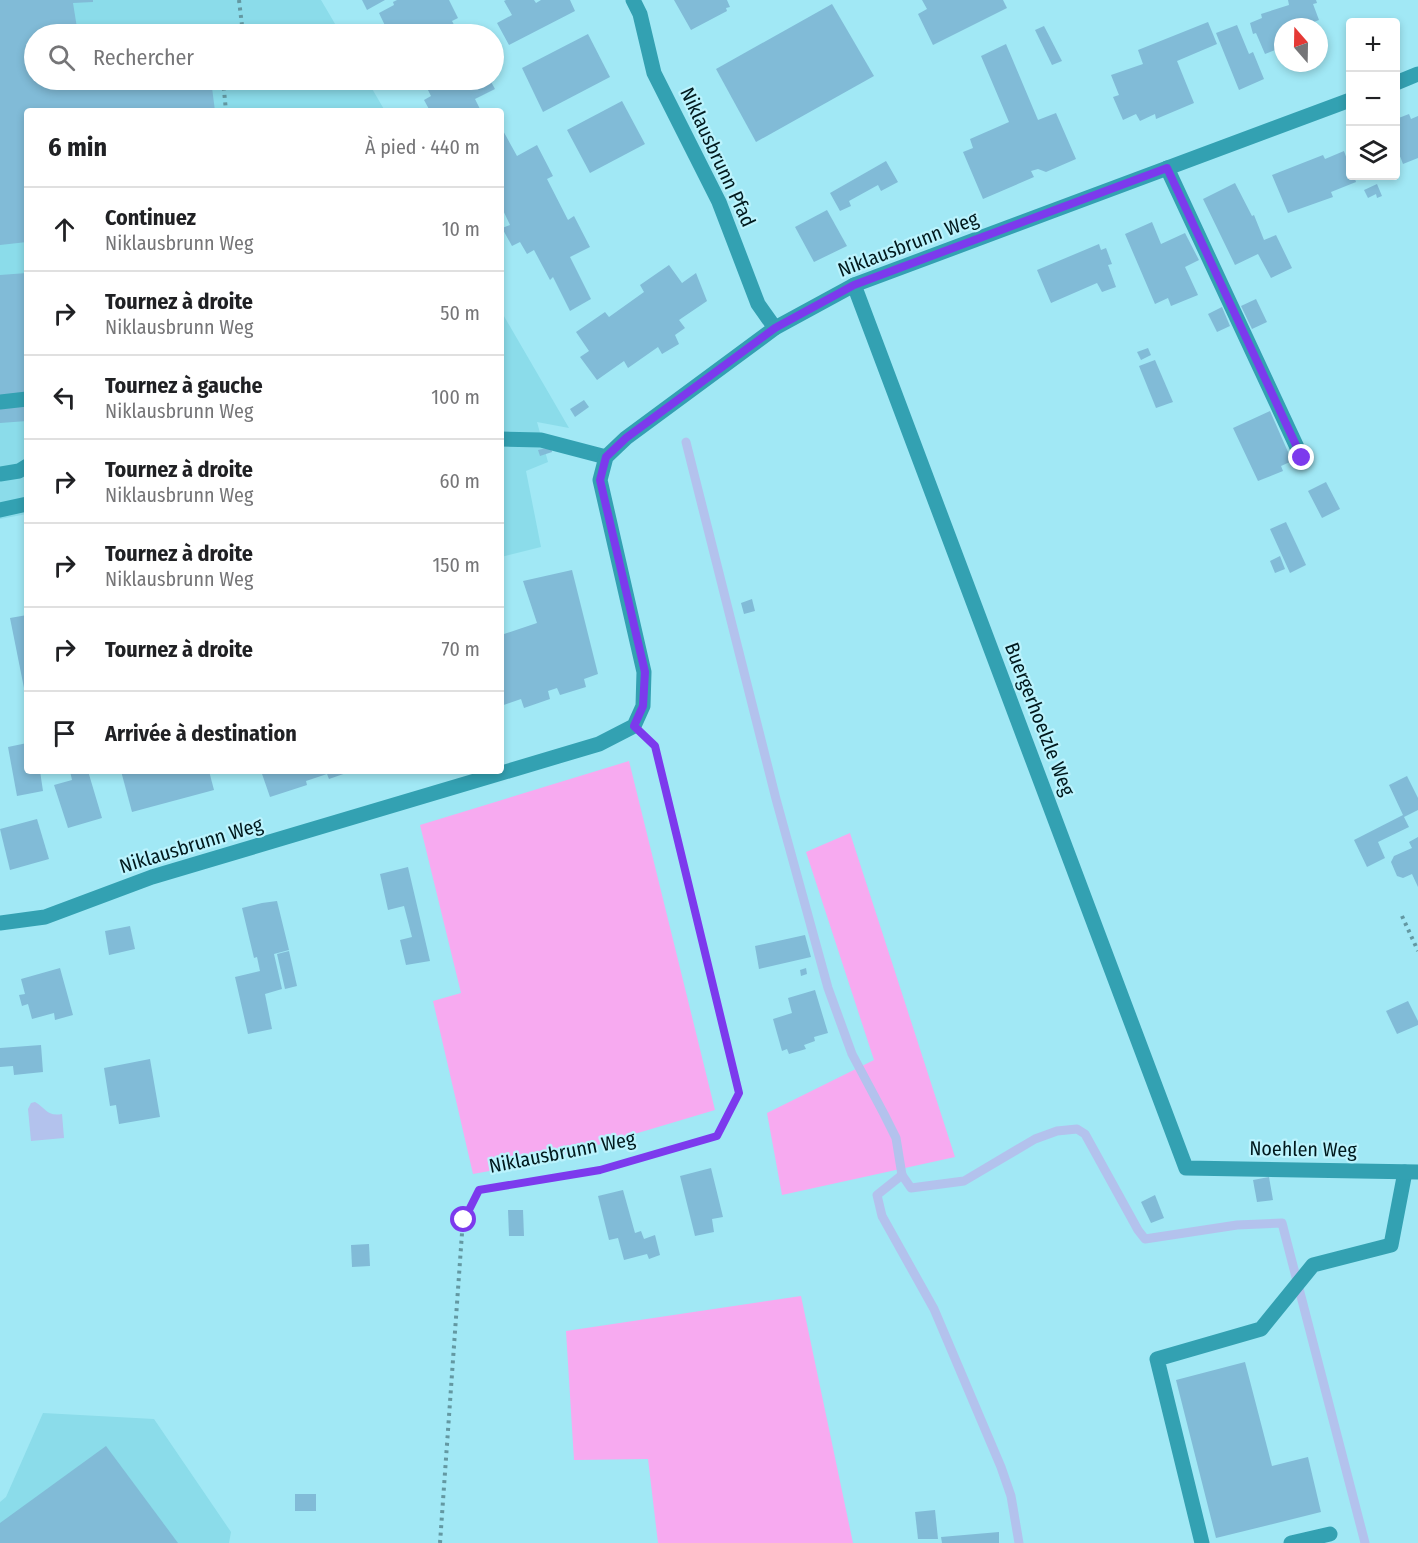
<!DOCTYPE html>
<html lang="fr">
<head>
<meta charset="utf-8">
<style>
	:root { --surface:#fff; --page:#f2f2f2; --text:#202124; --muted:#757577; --line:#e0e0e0 }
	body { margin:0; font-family:"Fira Sans Condensed",sans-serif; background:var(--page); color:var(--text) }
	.controls { position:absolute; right:18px; top:18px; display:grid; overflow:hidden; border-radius:6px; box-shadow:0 3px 9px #0003 }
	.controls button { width:54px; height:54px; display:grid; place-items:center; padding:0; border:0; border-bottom:2px solid var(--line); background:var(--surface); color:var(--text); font:30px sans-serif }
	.compass { position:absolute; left:1274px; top:18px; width:54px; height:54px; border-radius:50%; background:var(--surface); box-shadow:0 3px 9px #0003; rotate:340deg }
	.stop { position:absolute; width:18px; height:18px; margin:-14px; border:4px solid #7c3aed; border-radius:50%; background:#fff }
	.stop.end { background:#7c3aed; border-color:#fff; box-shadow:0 2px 6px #0008 }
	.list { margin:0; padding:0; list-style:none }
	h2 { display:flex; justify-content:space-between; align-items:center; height:78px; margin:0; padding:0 24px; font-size:26px }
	h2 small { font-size:20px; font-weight:400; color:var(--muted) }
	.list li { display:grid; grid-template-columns:39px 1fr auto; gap:18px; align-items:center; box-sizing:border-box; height:84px; padding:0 24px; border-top:2px solid var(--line) }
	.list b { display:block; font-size:22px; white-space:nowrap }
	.list p { margin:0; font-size:20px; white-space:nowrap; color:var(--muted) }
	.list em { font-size:20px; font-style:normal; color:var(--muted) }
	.icon { flex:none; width:33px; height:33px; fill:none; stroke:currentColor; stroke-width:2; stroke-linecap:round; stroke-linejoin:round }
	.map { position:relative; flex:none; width:1418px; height:1543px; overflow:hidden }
	.search { position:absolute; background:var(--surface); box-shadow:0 3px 9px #0003; left:24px; top:24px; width:480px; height:66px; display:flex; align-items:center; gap:15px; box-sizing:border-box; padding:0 21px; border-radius:33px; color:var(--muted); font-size:22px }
	.panel { position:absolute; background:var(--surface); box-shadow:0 3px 9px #0003; left:24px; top:108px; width:480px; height:666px; border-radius:6px }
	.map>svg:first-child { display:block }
	.built { fill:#8bdcea }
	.green { fill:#f7aaf0 }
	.water { fill:#b3c2ed }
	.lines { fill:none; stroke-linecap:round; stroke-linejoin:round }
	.stream { stroke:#b3c2ed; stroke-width:9 }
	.building { fill:#81bbd7 }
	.path { stroke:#6398a2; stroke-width:4; stroke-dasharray:3 4.5; stroke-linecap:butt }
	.service { stroke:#33a1b2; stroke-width:15 }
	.minor { stroke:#33a1b2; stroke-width:15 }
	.route { stroke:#7c3aed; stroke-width:8 }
	.labels { text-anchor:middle; stroke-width:4.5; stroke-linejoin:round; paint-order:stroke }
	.street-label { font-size:20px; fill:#00191d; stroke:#bbf3fd }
</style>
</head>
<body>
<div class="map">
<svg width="1418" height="1543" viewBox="0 0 1418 1543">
	<rect width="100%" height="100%" fill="#a1e8f5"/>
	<g class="built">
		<polygon points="0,0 321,0 341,34 34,34 34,80 367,80 385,111 27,111 27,514 0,519"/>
		<polygon points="501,311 569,428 537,422 548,462 526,471 541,547 501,557"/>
		<polygon points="43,1413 154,1419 231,1532 229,1543 0,1543 0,1502 6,1497"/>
	</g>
	<g class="green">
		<polygon points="629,761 715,1110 544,1161 473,1174 433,1001 461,993 420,825"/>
		<polygon points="850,833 955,1157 782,1195 767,1113 874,1060 806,852"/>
		<polygon points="801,1296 853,1543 658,1543 648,1459 574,1460 566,1331"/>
	</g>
	<path class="water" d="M35 1102C46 1108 47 1117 62 1114L64 1138 31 1141 28 1109 31 1103Z"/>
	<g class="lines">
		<g class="stream">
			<polyline points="686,442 776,799 828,988 852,1054 884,1114 896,1138 902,1175 877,1195 882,1216 934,1309 1001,1467 1011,1496 1019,1543"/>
			<polyline points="902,1175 911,1188 964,1181 1035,1139 1057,1131 1077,1129 1085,1134 1138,1230 1145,1239 1237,1225 1282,1223 1365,1543"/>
		</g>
	</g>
	<g class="building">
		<polygon points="0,0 93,0 93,2 73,3 78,34 34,34 34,80 211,80 215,111 27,111 27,242 0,245"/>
		<polygon points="362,0 385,0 367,10"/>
		<polygon points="397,0 449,0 458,18 452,21 459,34 389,34 379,13 394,5 393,2"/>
		<polygon points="506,0 534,0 536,3 541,0 570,0 575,11 509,45 497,23 512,15 504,1"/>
		<polygon points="674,0 727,0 730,7 726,8 727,11 691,30"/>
		<polygon points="922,0 1003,0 1007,8 933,45 918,14 927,9"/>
		<polygon points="1288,0 1316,0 1317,3 1313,4 1319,20 1300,27 1283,27 1283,47 1265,54 1256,33 1253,34 1250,23 1262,18 1261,14 1289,5"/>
		<polygon points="832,4 874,76 756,142 716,69"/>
		<polygon points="1208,22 1217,44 1177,61 1194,103 1156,119 1155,114 1140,121 1136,114 1123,120 1113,97 1119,95 1111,75 1143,64 1138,50"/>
		<polygon points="1237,25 1249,54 1253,52 1264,79 1239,90 1216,33"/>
		<polygon points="1044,26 1062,61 1052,65 1035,30"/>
		<polygon points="588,34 610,77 543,112 522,68"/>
		<polygon points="1006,44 1038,120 1056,113 1076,159 1046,172 1038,169 1031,171 1034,177 983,199 963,152 973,148 970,139 1009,122 981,56"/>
		<polygon points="413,80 490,80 495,89 475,99 481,111 430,111 424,100 431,96 425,84 417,88"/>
		<polygon points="622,101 645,144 590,173 567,130"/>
		<polygon points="1409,114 1411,119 1418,116 1418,158 1403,164 1396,146 1396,119"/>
		<polygon points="501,127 517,156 537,145 553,176 547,179 568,220 574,216 590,247 570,257 591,299 570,311 553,277 550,280 534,250 527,254 520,242 512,246 502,228 510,225 501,206 501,190 502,189 501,186"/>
		<polygon points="1344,151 1350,168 1350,176 1354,176 1356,182 1331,192 1333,197 1288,213 1272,175 1323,155 1325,159"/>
		<polygon points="886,161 898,182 881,191 878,185 849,201 851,206 840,211 830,193"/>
		<polygon points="1235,183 1252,216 1254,215 1264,240 1276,235 1292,268 1271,278 1258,254 1235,265 1203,199"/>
		<polygon points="1377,184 1382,196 1377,198 1376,194 1368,198 1364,190"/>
		<polygon points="827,210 847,246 814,262 795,227"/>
		<polygon points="1152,222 1161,244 1185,233 1199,260 1185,267 1198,295 1171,306 1168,298 1155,304 1125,234"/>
		<polygon points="1099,244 1101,250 1106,248 1112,264 1108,265 1116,287 1102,292 1097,283 1051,303 1037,270"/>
		<polygon points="669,265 682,283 696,273 707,301 679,320 685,328 675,335 679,344 662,354 658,347 628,368 624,361 597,380 580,357 589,351 576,332 605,312 609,317 644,292 640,285"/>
		<polygon points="27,273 27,421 0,423 0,275"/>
		<polygon points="1256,299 1267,322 1252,329 1241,306"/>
		<polygon points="1222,307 1230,326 1217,332 1208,314"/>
		<polygon points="1148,348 1151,355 1141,360 1137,352"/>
		<polygon points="1155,360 1173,402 1156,408 1139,366"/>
		<polygon points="584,400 589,407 575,417 570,409"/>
		<polygon points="1270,411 1292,461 1281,466 1283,471 1258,481 1233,428"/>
		<polygon points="551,447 552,452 540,456 538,450"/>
		<polygon points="1326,482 1340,509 1322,518 1308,491"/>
		<polygon points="1286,522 1306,565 1290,573 1270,529"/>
		<polygon points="1280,556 1285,569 1275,573 1270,561"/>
		<polygon points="572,570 598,674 584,679 586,687 560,695 557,688 548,691 550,699 524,708 521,699 501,706 501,635 537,623 523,581"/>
		<polygon points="752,599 755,611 744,614 741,603"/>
		<polygon points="27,615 27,698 26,698 10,618"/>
		<polygon points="27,743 27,771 40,771 43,791 17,796 8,747"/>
		<polygon points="70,771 88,771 102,818 68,828 54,785 72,780"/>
		<polygon points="121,771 209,771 214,790 132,812"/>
		<polygon points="261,771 352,771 329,779 327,774 306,781 307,785 270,797"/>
		<polygon points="1407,776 1418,798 1418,810 1404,817 1409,827 1378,842 1385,858 1367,867 1354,840 1403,815 1389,785"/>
		<polygon points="37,819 49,859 10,870 0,829"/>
		<polygon points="1418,837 1418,887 1412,874 1403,878 1397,876 1391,862 1394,856 1412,848 1409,842"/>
		<polygon points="408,867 430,961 406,965 400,940 412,937 404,906 388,910 380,874"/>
		<polygon points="277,901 289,950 274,954 282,989 265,994 272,1029 248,1034 235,977 260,971 257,957 254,958 242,908 262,903"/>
		<polygon points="130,926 135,949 109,955 105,931"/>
		<polygon points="805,935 811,957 759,969 755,946"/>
		<polygon points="289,951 297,986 285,989 277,954"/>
		<polygon points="60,968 73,1015 55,1020 54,1013 32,1019 28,1004 22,1006 19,995 25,994 21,979"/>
		<polygon points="806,968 807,974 801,976 800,970"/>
		<polygon points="815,990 828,1033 814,1037 815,1041 804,1045 806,1049 789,1054 787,1049 782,1051 773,1019 792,1013 788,998"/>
		<polygon points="1408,1001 1418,1021 1418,1025 1397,1034 1386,1011"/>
		<polygon points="41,1045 43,1072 14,1075 13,1066 0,1067 0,1048"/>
		<polygon points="150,1059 160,1117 119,1124 116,1105 110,1106 104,1068"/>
		<polygon points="711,1168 723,1217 712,1219 714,1232 695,1236 680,1176"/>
		<polygon points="1269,1177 1273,1200 1257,1202 1253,1180"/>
		<polygon points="623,1190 635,1233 641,1231 644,1239 655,1235 660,1255 649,1259 647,1254 624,1260 618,1238 609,1240 598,1196"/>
		<polygon points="1155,1195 1164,1218 1151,1223 1141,1202"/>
		<polygon points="508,1210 523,1210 524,1236 509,1236"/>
		<polygon points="369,1244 370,1266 352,1267 351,1245"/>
		<polygon points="1245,1362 1272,1466 1308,1457 1321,1512 1216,1538 1176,1380"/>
		<polygon points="106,1446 178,1543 0,1543 0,1523"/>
		<rect x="295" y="1494" width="21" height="17"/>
		<polygon points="935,1510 938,1539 918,1539 915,1512"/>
		<polygon points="999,1532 999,1543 942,1543 941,1537"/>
	</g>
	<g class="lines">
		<g class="path">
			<polyline points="239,0 243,34"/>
			<polyline points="223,80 226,111"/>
			<polyline points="1402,916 1418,951"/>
			<polyline points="440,1543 463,1219 479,1190 601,1170 717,1136 739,1093 655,746 649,741"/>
		</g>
		<g class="service">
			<polyline points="1167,168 1302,458"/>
			<polyline points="0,402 27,399"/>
			<polyline points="501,439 541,440 606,457"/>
			<polyline points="0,474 19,471 27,466"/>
			<polyline points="0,510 27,504"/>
			<polyline points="1202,1543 1157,1359 1261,1329 1313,1265 1391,1245 1405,1172"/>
			<polyline points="1291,1543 1330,1534"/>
		</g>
		<g class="minor">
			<polyline points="633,0 640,14 654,73 719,202 758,304 775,328"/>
			<polyline points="1396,83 1418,74"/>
			<polyline points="854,285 1186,1168 1418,1172"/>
			<polyline points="0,923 45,917 152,877 599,744 634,726 643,706 644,672 600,480 606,457 626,438 775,328 854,285 1350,100"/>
		</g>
	</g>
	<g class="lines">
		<polyline class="route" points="464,1220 479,1190 600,1170 717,1136 739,1093 655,746 634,726 643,706 645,672 600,480 606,457 626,438 775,328 854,285 1167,168 1302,458"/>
	</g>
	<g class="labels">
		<g class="street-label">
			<text transform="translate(718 157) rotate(65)" y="7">Niklausbrunn Pfad</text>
			<text transform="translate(908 244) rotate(-21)" y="7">Niklausbrunn Weg</text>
			<text transform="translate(1040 719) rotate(69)" y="7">Buergerhoelzle Weg</text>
			<text transform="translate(191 845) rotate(-17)" y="7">Niklausbrunn Weg</text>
			<text transform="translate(1303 1149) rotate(1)" y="7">Noehlen Weg</text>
			<text transform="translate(562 1152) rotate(-11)" y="7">Niklausbrunn Weg</text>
		</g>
	</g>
</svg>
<div class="controls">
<button>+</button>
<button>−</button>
<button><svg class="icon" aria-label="layers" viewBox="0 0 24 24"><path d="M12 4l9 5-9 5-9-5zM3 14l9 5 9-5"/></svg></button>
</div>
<svg class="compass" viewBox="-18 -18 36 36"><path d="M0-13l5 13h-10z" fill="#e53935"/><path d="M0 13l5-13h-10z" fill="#757577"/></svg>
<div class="stop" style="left:464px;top:1220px"></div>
<div class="stop end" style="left:1302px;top:458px"></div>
<div class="search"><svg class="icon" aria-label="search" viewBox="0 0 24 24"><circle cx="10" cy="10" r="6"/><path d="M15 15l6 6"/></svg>Rechercher</div>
<section class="panel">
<h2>6 min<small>À pied · 440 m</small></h2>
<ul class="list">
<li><svg class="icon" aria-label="ahead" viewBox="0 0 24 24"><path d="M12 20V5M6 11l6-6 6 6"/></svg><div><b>Continuez</b><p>Niklausbrunn Weg</p></div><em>10 m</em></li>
<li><svg class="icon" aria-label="right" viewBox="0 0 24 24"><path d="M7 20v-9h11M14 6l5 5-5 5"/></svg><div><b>Tournez à droite</b><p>Niklausbrunn Weg</p></div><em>50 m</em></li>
<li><svg class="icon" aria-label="left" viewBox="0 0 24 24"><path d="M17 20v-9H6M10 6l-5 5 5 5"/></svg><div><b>Tournez à gauche</b><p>Niklausbrunn Weg</p></div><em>100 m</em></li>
<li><svg class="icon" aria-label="right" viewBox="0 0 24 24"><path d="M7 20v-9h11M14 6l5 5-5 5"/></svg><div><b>Tournez à droite</b><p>Niklausbrunn Weg</p></div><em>60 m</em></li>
<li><svg class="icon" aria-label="right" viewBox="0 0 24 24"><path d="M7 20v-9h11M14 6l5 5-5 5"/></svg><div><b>Tournez à droite</b><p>Niklausbrunn Weg</p></div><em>150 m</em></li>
<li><svg class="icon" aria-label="right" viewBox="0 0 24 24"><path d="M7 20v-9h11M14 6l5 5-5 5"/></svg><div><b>Tournez à droite</b></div><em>70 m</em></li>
<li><svg class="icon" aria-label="arrive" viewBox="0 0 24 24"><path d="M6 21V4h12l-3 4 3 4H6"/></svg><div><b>Arrivée à destination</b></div></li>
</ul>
</section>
</div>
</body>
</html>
